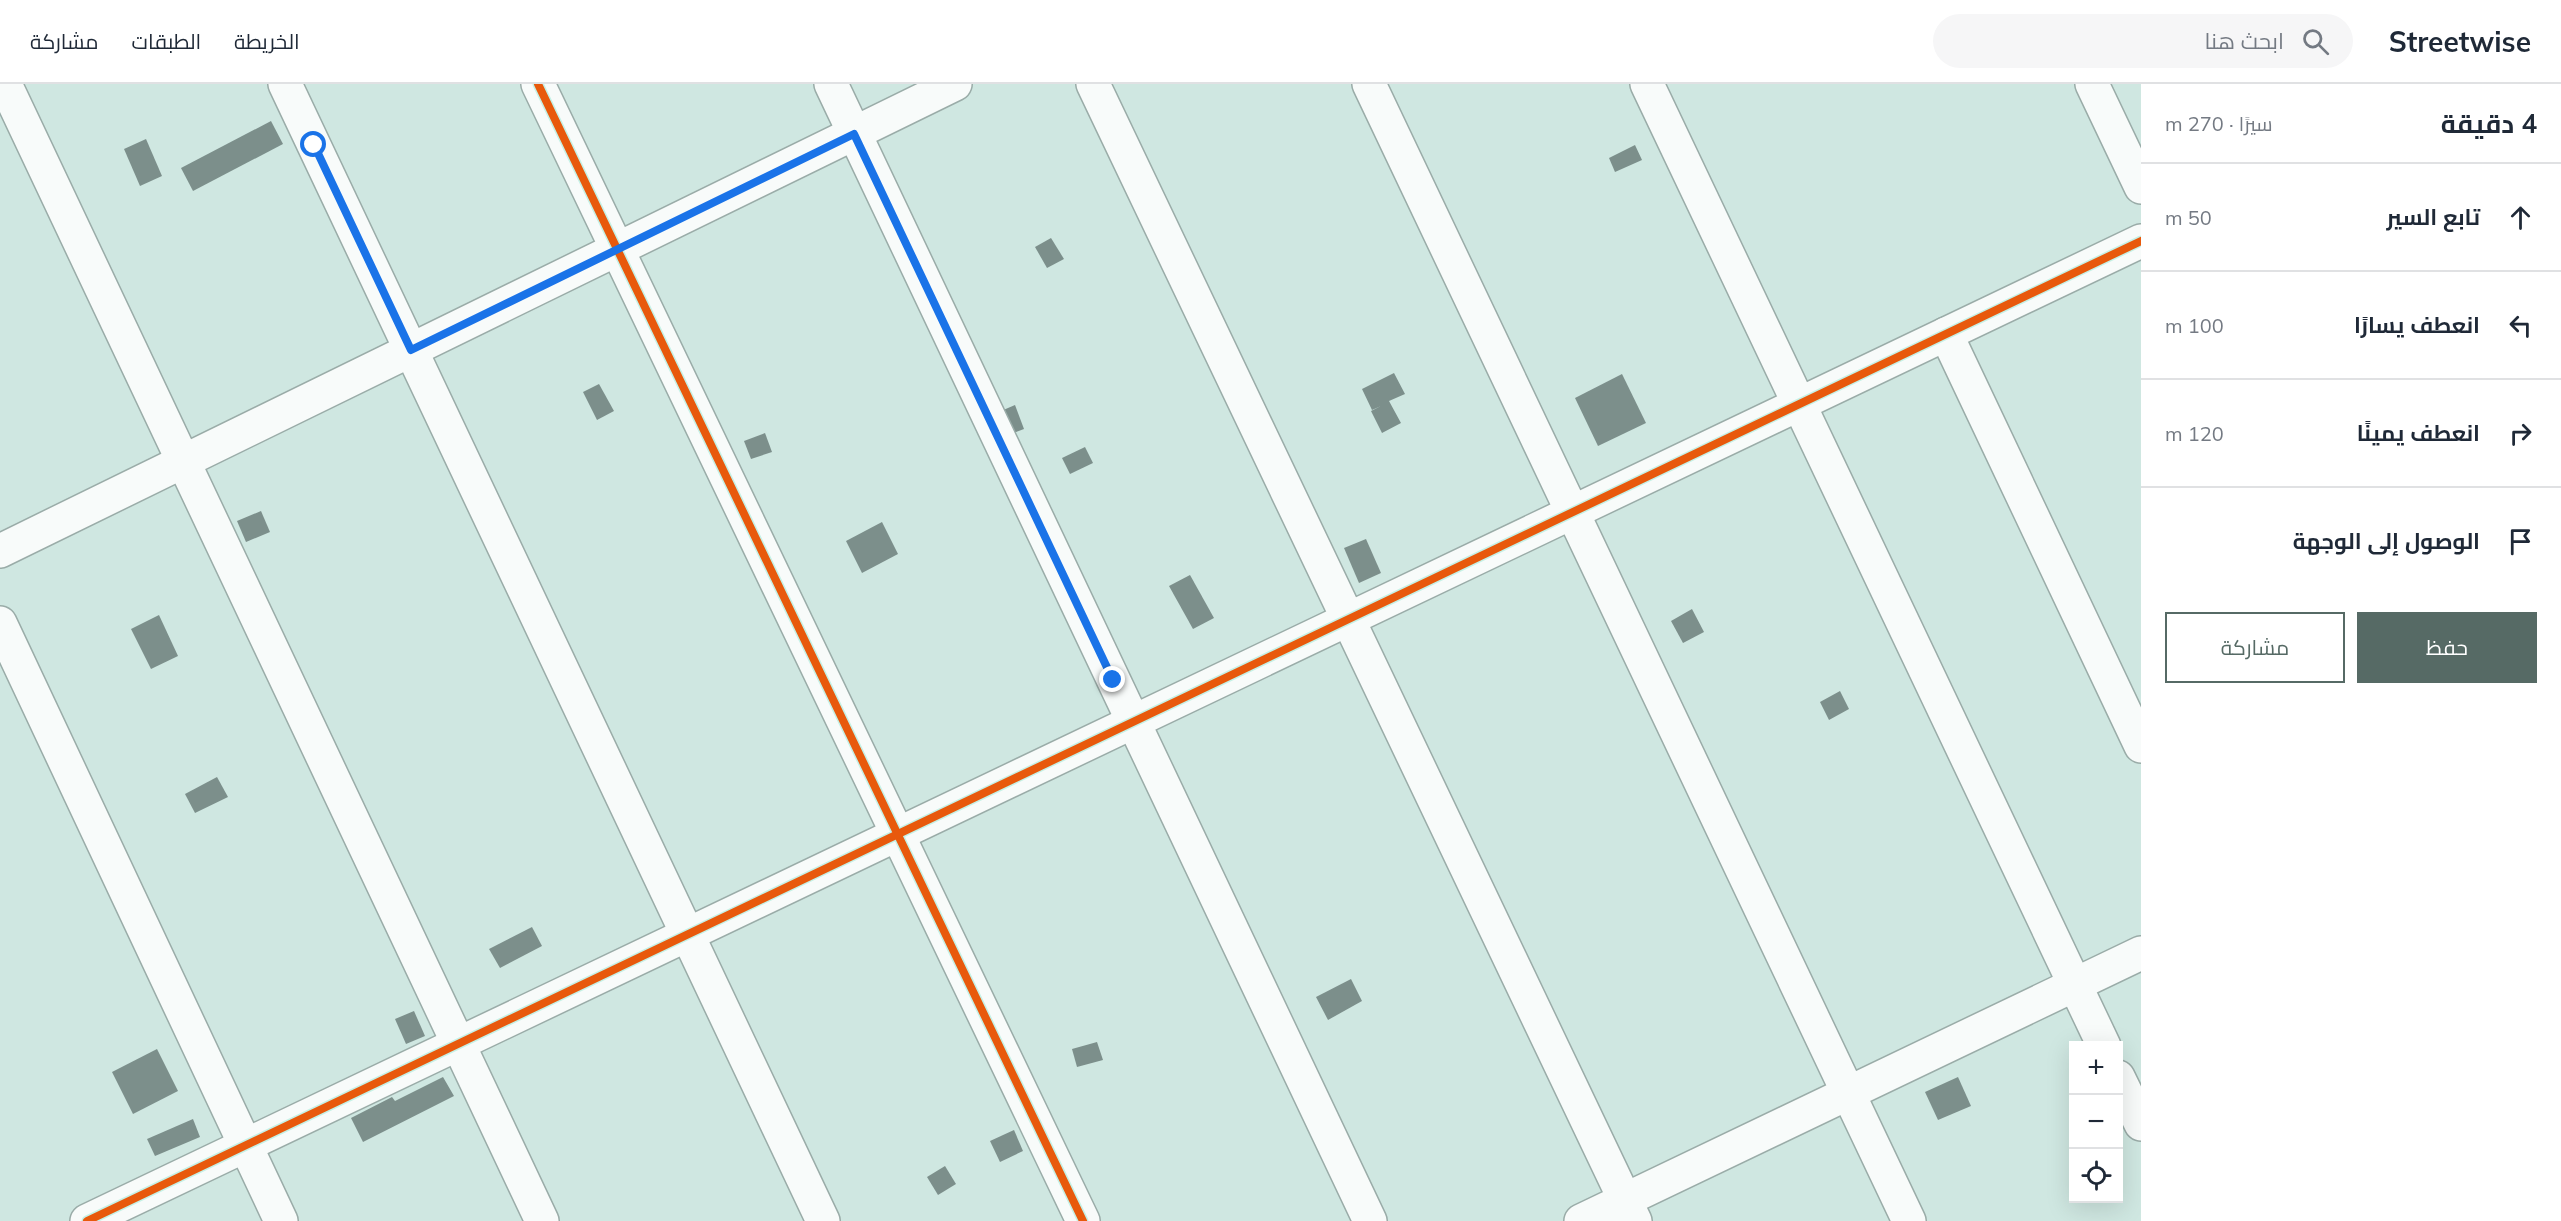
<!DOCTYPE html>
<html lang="ar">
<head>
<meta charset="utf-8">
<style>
	:root { --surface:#fff; --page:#f6f6f7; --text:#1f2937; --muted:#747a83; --line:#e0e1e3; --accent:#566a65 }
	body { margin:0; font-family:Mulish,Cairo,sans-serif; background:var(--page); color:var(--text); direction:rtl }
	.controls { position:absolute; right:18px; bottom:18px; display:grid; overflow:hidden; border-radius:0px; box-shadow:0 6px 24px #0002 }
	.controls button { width:54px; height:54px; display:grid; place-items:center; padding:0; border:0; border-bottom:2px solid var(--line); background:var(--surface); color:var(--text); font:30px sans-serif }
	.stop { position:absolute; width:18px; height:18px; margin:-14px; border:4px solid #1a73e8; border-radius:50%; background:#fff }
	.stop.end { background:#1a73e8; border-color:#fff; box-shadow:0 2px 6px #0008 }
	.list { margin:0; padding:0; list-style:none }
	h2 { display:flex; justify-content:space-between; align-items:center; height:78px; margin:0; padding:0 24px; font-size:26px }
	h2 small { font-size:20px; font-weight:400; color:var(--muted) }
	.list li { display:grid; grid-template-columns:39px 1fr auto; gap:18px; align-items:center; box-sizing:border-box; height:108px; padding:0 24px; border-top:2px solid var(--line) }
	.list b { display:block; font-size:22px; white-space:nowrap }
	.list em { font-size:20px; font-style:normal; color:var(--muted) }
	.actions { display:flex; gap:12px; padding:18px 24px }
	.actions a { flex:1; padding:14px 0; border:2px solid var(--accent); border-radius:0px; text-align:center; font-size:21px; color:var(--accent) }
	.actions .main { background:var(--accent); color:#fff }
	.icon { flex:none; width:33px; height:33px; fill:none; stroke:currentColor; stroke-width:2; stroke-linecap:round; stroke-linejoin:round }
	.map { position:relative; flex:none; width:2141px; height:1137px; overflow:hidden; direction:ltr }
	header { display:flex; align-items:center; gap:36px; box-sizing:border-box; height:84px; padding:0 30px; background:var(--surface); border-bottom:2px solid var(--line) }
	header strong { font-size:28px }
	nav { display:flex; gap:33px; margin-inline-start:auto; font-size:21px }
	.search { width:420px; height:54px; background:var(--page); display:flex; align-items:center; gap:15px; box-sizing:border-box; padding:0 21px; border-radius:33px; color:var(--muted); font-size:22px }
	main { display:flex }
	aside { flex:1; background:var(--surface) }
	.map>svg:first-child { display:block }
	.building { fill:#7c8f8b }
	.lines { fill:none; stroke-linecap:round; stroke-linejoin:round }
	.minor-casing { stroke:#9aaca8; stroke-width:36 }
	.minor { stroke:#f8fbfa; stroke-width:33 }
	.cycleway-casing { stroke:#c5f1e6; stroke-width:11 }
	.cycleway { stroke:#e8590c; stroke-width:8 }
	.route { stroke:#1a73e8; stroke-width:8 }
</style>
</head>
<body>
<header>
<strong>Streetwise</strong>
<div class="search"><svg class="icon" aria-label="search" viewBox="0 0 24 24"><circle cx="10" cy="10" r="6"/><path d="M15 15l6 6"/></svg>ابحث هنا</div>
<nav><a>الخريطة</a><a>الطبقات</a><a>مشاركة</a></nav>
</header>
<main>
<aside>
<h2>4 دقيقة<small>سيرًا · 270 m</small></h2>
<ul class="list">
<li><svg class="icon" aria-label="ahead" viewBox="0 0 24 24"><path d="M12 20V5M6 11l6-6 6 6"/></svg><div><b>تابع السير</b></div><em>50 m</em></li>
<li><svg class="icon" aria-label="left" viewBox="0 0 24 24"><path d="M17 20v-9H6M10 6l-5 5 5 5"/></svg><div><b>انعطف يسارًا</b></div><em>100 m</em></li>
<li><svg class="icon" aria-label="right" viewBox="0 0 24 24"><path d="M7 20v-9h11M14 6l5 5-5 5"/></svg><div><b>انعطف يمينًا</b></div><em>120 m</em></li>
<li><svg class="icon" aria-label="arrive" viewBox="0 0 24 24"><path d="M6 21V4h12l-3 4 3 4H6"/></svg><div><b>الوصول إلى الوجهة</b></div></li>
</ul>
<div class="actions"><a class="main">حفظ</a><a>مشاركة</a></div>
</aside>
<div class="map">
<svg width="2141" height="1137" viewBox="0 0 2141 1137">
	<rect width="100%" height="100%" fill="#cfe7e1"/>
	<g class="building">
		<polygon points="271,37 283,60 193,107 181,84"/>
		<polygon points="146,55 162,92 140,102 124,65"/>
		<polygon points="1635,61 1642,76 1615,88 1609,74"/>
		<polygon points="1051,154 1064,175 1047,184 1035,163"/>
		<polygon points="1394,289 1405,310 1389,317 1401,339 1382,349 1371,327 1381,322 1372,326 1362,305"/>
		<polygon points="1622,290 1646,339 1598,362 1575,314"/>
		<polygon points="599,300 614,327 597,336 583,308"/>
		<polygon points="1015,321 1024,345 1011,350 1001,327"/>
		<polygon points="765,349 772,368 751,375 744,357"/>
		<polygon points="1085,363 1093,379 1070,390 1062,374"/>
		<polygon points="261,427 270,448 246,458 237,437"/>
		<polygon points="882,438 898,470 862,489 846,457"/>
		<polygon points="1366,455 1381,489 1359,499 1344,464"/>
		<polygon points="1190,491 1214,534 1193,545 1169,502"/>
		<polygon points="1692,525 1704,548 1683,559 1671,537"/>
		<polygon points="159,531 178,572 151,585 131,545"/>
		<polygon points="1840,607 1849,625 1829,636 1820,618"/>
		<polygon points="217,693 228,713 195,729 185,710"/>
		<polygon points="532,843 542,862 500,884 489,865"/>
		<polygon points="1351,895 1362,917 1328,936 1316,913"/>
		<polygon points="414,927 425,952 406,960 395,935"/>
		<polygon points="1097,958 1103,976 1077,983 1072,965"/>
		<polygon points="157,965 178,1007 133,1030 112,988"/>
		<polygon points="443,993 454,1012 363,1058 351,1034 392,1013 395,1017"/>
		<polygon points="1958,993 1971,1022 1938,1036 1925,1008"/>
		<polygon points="193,1035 200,1053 155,1072 147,1055"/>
		<polygon points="1014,1046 1023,1067 1000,1078 990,1057"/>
		<polygon points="945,1082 956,1100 938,1111 927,1093"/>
	</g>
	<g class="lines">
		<g class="minor-casing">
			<g id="minor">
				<polyline points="5,0 542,1137"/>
				<polyline points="285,0 823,1137"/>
				<polyline points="538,0 1083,1137"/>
				<polyline points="831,0 1370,1137"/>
				<polyline points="1093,0 1635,1137"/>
				<polyline points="1369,0 1909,1137"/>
				<polyline points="1647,0 2104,962"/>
				<polyline points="2092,0 2141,103"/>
				<polyline points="1946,250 2141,662"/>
				<polyline points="0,467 955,0"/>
				<polyline points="0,539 281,1137"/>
				<polyline points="2118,993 2141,1040"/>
				<polyline points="87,1137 2141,157"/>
				<polyline points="1581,1137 2141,869"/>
			</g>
		</g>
		<use href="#minor" class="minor"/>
		<g class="cycleway-casing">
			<g id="cycleway">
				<polyline points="538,0 1083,1137"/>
				<polyline points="87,1137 2141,157"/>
			</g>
		</g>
		<use href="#cycleway" class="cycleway"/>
	</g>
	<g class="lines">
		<polyline class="route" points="314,61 411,266 854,50 1113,596"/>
	</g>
</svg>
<div class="controls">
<button>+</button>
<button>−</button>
<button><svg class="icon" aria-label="locate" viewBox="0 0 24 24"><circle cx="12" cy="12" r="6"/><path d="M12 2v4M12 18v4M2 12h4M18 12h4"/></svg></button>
</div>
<div class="stop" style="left:314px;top:61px"></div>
<div class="stop end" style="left:1113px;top:596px"></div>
</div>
</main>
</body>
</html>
